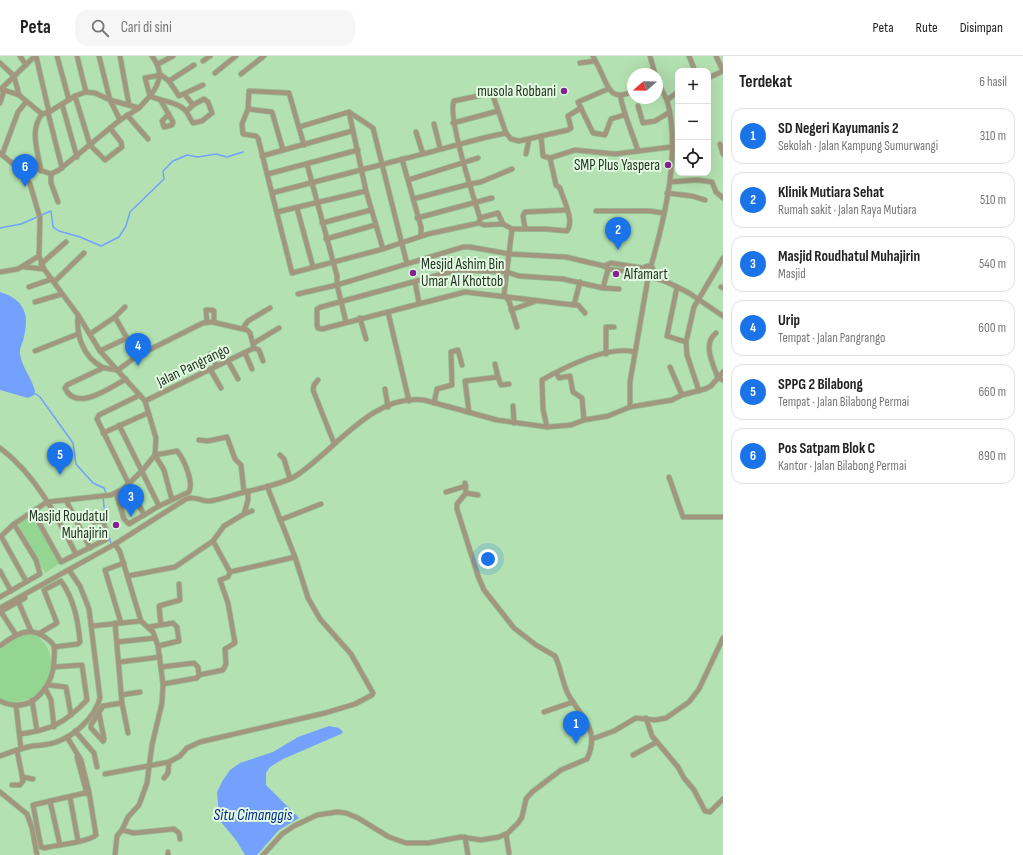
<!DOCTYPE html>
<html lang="id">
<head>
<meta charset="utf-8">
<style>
	:root { --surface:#fff; --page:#f6f6f6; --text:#222; --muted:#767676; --line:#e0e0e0; --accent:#1a73e8 }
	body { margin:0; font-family:"Sofia Sans Condensed",sans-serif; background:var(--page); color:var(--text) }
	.controls { position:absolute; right:12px; top:12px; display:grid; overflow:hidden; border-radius:8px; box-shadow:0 4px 16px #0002 }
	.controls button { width:36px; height:36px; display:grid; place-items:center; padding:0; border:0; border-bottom:1px solid var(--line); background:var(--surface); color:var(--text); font:20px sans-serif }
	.compass { position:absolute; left:627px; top:12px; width:36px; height:36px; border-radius:50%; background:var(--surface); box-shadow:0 4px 16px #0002; rotate:250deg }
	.you { position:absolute; left:488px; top:503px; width:14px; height:14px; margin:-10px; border:3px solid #fff; border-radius:50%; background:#1a73e8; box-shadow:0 0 0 6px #1a73e833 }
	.badge { display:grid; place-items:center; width:26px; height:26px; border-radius:50%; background:var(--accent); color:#fff; font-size:13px; font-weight:700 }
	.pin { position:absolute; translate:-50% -33px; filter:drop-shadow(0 1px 2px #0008) }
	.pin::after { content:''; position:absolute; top:21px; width:14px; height:12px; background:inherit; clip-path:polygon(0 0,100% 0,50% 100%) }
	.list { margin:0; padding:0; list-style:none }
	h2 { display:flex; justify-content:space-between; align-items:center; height:52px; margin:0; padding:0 16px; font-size:17px }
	h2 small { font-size:13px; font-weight:400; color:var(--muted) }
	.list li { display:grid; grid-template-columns:26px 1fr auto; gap:12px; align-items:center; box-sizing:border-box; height:56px; margin:0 8px 8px; padding:0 8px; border:1px solid var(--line); border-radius:12px }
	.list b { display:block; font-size:15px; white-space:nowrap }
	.list p { margin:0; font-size:13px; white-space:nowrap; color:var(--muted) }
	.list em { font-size:13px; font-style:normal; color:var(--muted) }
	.icon { flex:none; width:22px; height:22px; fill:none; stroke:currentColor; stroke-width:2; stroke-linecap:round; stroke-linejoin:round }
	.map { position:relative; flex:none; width:723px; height:799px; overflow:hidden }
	header { display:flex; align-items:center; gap:24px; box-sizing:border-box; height:56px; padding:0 20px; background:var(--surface); border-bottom:1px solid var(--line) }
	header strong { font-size:19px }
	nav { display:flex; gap:22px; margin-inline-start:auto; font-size:14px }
	.search { width:280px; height:36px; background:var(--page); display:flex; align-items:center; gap:10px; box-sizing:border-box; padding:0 14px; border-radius:12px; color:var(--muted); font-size:15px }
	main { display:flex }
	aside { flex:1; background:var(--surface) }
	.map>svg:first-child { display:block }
	.green { fill:#95d592 }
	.water { fill:#73a1fd }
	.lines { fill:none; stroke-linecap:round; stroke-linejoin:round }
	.stream { stroke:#73a1fd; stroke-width:1.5 }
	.minor-casing { stroke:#97bf95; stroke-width:6 }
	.minor { stroke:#a2967f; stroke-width:4.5 }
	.poi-dot { fill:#82238e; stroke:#e4fbe3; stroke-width:1.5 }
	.labels { text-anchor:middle; stroke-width:4; stroke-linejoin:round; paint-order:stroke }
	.poi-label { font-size:15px; fill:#253724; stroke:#e4fbe3; text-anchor:end }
	.street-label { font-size:15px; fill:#253724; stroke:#e4fbe3 }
	.water-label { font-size:16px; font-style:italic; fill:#012a92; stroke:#e4fbe3 }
</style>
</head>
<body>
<header>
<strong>Peta</strong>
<div class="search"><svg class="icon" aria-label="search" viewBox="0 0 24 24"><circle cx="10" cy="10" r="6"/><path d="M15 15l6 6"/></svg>Cari di sini</div>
<nav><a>Peta</a><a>Rute</a><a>Disimpan</a></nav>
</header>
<main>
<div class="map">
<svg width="723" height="799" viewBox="0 0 723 799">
	<rect width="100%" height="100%" fill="#b4e1b1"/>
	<g class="green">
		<polygon points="31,460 60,507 45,517 18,468"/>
		<path d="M32 576C72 601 45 657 0 644V594L19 579Z"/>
	</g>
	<g class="water">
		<path d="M0 236C23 243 30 257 24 281 23 287 19 292 20 298 22 312 32 322 35 335L34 339 28 342 0 334Z"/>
		<polygon points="329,670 339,672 343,676 341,678 283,703 270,711 266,717 266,729 299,762 279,774 257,799 245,799 236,784 221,766 219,759 217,736 223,724 230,714 240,707 273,696 298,681"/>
	</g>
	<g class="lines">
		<g class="stream">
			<polyline points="0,172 21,168 51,155 53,171 59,175 80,181 101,190 119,181 126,170 130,156 164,123 163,115 173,105 187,99 198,101 216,98 227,101 243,96"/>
			<polyline points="34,337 40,341 73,387 76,408 93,427 104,432 106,437"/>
			<polyline points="103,441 106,467 111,488"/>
		</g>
		<g class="minor-casing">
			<g id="minor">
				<polyline points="20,0 26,9"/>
				<polyline points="36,0 49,56"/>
				<polyline points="57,0 69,44"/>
				<polyline points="77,0 86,36"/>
				<polyline points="99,0 110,44 120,64"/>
				<polyline points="120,0 129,49"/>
				<path d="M152 0C163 15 161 26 150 40 160 45 178 46 185 54 188 57 190 63 193 67L202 65 212 57 208 46 204 43 193 49 187 55"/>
				<path d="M593 0C595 5 598 9 600 14 608 30 610 47 633 35"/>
				<polyline points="650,0 655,18"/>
				<polyline points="689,0 695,15"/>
				<polyline points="716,0 723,15"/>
				<polyline points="203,5 210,0"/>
				<polyline points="0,7 14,20 19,39"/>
				<polyline points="580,7 595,5"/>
				<polyline points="158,8 173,0"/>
				<polyline points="215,17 236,0"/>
				<polyline points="241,18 264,0"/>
				<polyline points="708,22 723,15"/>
				<polyline points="169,25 194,9"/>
				<polyline points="657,25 667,44"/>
				<polyline points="1,33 19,39 42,58 49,56 75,40 86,36 95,37 110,44 139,52"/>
				<polyline points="608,33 578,46 593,77 605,79 611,63 624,59"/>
				<polyline points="0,34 35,0"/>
				<polyline points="185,39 193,49"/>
				<path d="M620 39C624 59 632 76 638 95"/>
				<polyline points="75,40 90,89 105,104 122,91 121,86 110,72"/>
				<polyline points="161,45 173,66 172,69 164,71 162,65 169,58"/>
				<polyline points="0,47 4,35"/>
				<polyline points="62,48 77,101"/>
				<polyline points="638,50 643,67 655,65 670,56"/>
				<polyline points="248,53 272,56 283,94"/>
				<polyline points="48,57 62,112"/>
				<polyline points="127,59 148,83"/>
				<polyline points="453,67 498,55"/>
				<polyline points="434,68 440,92"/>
				<polyline points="299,71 349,56 373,72 407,208"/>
				<polyline points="416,76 423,98"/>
				<polyline points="506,77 511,83 519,85 568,74 571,72 568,60 581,52"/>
				<polyline points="541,80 543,100 550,102"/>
				<polyline points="720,88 723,98"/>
				<polyline points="304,89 289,37 249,35 248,53 242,68 243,78 256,80 258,82 292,217 383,193 366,135 349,56"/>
				<polyline points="0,97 20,114 30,128 40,162 39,200 44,213 78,259 100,295 145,345 153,372 156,382 155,399 142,415 123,433 111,439 47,446 14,468 0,481"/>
				<polyline points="526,98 529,83"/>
				<polyline points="2,99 18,56 26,46"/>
				<polyline points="262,100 352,75"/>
				<polyline points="402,103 421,171 421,180"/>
				<polyline points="307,108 337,220 337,229 346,266"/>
				<path d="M41 115C38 95 29 75 42 58"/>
				<polyline points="51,118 51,127 58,146"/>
				<polyline points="268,118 358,94"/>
				<polyline points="25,120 37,113 51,118 59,114 120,64 139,52 150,40 145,22 161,19 169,25 179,40 203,29"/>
				<polyline points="408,124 478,102"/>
				<polyline points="670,126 697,124 712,126 716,136 723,142"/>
				<path d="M272 137C316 126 359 114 403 103 437 95 471 84 506 77L492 37 454 45C447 60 474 143 480 162L479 167"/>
				<polyline points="667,137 692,140 705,144"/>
				<polyline points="413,143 470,128 481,126 512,113"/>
				<polyline points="297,152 313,211"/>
				<polyline points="596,155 650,155 663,157"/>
				<polyline points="277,156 366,135"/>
				<polyline points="417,162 492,142"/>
				<polyline points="480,162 498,157 503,168"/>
				<polyline points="322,167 371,154"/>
				<polyline points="525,172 523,160 525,156 567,154"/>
				<polyline points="512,173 504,239 509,245 517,271"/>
				<polyline points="326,183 375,169"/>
				<path d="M383 193 428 178 479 167 484 169 503 168 512 173H546L567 175C575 165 563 143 560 132L556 129 550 102 575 94 615 98 671 91"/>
				<polyline points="41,208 66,186"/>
				<polyline points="604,210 611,207 643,212"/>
				<path d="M651 210C665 161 681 95 667 44L678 36"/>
				<circle cx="648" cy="216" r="6"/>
				<polyline points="25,211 44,213"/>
				<polyline points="654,215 667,226 689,237 723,260"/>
				<polyline points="0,216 18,213 39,200"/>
				<polyline points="651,221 667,226"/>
				<polyline points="54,226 84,197"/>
				<polyline points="415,226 419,247"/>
				<polyline points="580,226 574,249 465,236 322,273 318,272 317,269 317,253 321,251 457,214 507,216 519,220 563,223 603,232 608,213"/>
				<polyline points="29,231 52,223"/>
				<polyline points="677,231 667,280 686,286"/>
				<polyline points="721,231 723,232"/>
				<polyline points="603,232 619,233"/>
				<polyline points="298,238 337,229 463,191 470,191 510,198 566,201 604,210 608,213 642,217"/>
				<polyline points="35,246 62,238"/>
				<polyline points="574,249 578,249 585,257"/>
				<polyline points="511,254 536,245"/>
				<polyline points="388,256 409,345"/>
				<path d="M78 259C76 279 83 301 102 311 106 313 113 313 118 314L137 300 203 267 212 266 247 274 250 277 254 292"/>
				<polyline points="115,261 137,300"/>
				<polyline points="360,262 366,283"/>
				<polyline points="207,266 206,254 212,254 214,255 214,266"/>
				<polyline points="243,272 248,265 270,252"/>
				<path d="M716 277C702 288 713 308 718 322L723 324"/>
				<polyline points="90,278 115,261 125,251"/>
				<polyline points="254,287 279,272"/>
				<polyline points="254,292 259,294 263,305"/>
				<polyline points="35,295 78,278"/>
				<polyline points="100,295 127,282"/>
				<polyline points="245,297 252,313"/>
				<polyline points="210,298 217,310"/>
				<polyline points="606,298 606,271 614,271"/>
				<polyline points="228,305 238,323"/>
				<polyline points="670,311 682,339"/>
				<path d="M103 312 67 329 65 332C76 357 111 331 126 323"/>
				<polyline points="210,313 221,332"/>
				<polyline points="557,318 559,322 570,320 573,336 582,342 584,364"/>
				<polyline points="498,321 501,329 509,328"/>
				<polyline points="318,324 314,329 313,334 334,387"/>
				<polyline points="385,333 388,351"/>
				<polyline points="699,335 687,299 686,286 694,251 723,202"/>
				<polyline points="140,339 99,359 97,363 144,459"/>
				<polyline points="145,345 254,292"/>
				<polyline points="434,347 437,333 452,329 451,296 458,294 462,309"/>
				<polyline points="513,350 514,367"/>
				<polyline points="630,351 672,344 682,339 705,333 711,330 723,316"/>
				<polyline points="469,356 465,325 498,321 495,308"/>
				<polyline points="119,369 159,450"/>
				<path d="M547 371 543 353 542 324C565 311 608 289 635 296"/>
				<polyline points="103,377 148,357"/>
				<polyline points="199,384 208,385 227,381 235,403 241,409 244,436"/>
				<path d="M0 392C36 419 56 459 76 498"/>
				<polyline points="280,399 284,403 290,423"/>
				<polyline points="669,421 683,461 723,461"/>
				<polyline points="446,436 466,430"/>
				<path d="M116 437 124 463 129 468 159 450 189 436C194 426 184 403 177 395L155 399 164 414 172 444"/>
				<polyline points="466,437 478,439"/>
				<polyline points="66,444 90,492"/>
				<polyline points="33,456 61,506 107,483 103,464 94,466"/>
				<polyline points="244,458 252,455"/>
				<polyline points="280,464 321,448"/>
				<polyline points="1,480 26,525"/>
				<polyline points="115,488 120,496 141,565 153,576 158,590 163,628 162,647 152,689 147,727 139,749 128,761 122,774 117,780 115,799"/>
				<polyline points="0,515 11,535"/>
				<polyline points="230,516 295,501"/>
				<polyline points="128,520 175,511 213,485 224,470 244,458 248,444 248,435"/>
				<polyline points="0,541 40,518 36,504 14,468"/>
				<polyline points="18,545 31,575"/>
				<path d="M0 552 115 488 186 443C195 439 201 446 210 445 221 443 233 439 245 436 261 432 279 429 294 421 333 397 372 337 424 344L497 364 547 371 571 369 584 364 608 360 630 351V326L648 222"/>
				<polyline points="0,556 25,542"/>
				<polyline points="1,556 16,579"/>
				<polyline points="115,567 122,647 128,677"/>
				<polyline points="121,567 105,514 124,507"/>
				<polyline points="161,569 159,550 180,544 179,528"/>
				<polyline points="92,570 141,565"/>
				<polyline points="149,571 173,567 177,571 179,585 158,590"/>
				<path d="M40 577 57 567 44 534 61 525C74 543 78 564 80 586L78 588 54 591"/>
				<polyline points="117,586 155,582"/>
				<path d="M0 590C14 579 30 569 46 582 49 584 53 587 54 591 55 595 54 602 54 606 53 626 37 651 15 649 10 649 5 647 0 645"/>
				<polyline points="120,606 160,601"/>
				<polyline points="161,611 194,607 198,611 199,619 197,622 163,628"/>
				<polyline points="199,619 223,614 226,608 225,593 235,587 228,547 220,524 228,521 230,516 213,485"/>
				<polyline points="48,629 66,631 71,659"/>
				<polyline points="45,632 51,644 54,671"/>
				<polyline points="121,639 140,636"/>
				<polyline points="32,644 37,675"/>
				<polyline points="16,649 21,693"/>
				<polyline points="544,656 573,646"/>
				<polyline points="99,657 104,683 103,685"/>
				<polyline points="646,662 652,680 678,711 684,722 694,734 705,755 710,756 723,743"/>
				<polyline points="75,675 94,697 97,711"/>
				<path d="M20 678C51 674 65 667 87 644L82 609 54 611"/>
				<path d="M67 681 81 704 89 736 96 779C89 786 56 789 44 792L41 791 33 749 89 736"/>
				<polyline points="592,683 614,675 636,662 655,664 666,662 689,646 699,633 723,582"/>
				<polyline points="103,685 91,672 91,669 103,650 122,647"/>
				<polyline points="633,699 657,686"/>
				<path d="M0 700C11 696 21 692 32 690 41 689 51 689 59 685 77 678 95 660 100 642L89 553 80 530 69 514"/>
				<polyline points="77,701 87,738"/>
				<polyline points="105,718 169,706 180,700 187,692 200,686 325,657 355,648 372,639 373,637 351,598 320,563 308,542 295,501 267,430"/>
				<polyline points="23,721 33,723"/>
				<polyline points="164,722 168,717 169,706"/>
				<polyline points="12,729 20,729 23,725 17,694"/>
				<polyline points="0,736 27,758 32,772 37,799"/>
				<polyline points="70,741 78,785"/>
				<polyline points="50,745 60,789"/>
				<polyline points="122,774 134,777 174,773 179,777 180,783"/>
				<polyline points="506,778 509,797"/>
				<polyline points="465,781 468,799"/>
				<polyline points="168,796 168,799"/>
				<path d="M263 799 282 778 294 770 317 759 337 756 346 757 358 762 389 781 406 787H428L461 781 481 784 499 781 508 777 518 767 522 761 526 743 532 736 561 714 587 703C601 673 581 662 568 638 562 626 561 612 555 600L536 589 514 572 484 534 478 520 457 453V448L466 437 465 427"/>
			</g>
		</g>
		<use href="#minor" class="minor"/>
	</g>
	<g class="poi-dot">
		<circle cx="564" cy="35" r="4"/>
		<circle cx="668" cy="109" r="4"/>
		<circle cx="413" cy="217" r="4"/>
		<circle cx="616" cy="218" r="4"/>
		<circle cx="116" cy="469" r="4"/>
	</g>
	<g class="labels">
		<g class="poi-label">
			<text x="556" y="40">musola Robbani</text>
			<text x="660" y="114">SMP Plus Yaspera</text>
			<text x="421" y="213" text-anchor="start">Mesjid Ashim Bin<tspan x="421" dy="17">Umar Al Khottob</tspan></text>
			<text x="624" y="223" text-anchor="start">Alfamart</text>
			<text x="108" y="465">Masjid Roudatul<tspan x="108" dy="17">Muhajirin</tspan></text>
		</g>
		<g class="street-label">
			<text transform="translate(193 309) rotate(-26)" y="5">Jalan Pangrango</text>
		</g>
		<g class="water-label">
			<text x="253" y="764">Situ Cimanggis</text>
		</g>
	</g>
</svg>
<div class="controls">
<button>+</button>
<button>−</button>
<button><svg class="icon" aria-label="locate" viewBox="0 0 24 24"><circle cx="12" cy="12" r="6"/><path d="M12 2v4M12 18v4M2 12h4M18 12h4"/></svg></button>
</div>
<svg class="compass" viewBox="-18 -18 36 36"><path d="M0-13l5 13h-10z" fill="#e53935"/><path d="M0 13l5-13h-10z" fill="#767676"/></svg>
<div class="you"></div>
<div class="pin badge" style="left:576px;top:688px">1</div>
<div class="pin badge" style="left:618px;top:194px">2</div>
<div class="pin badge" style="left:131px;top:461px">3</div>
<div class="pin badge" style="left:138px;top:310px">4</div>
<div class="pin badge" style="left:60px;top:419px">5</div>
<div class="pin badge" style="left:25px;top:131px">6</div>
</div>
<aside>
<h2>Terdekat<small>6 hasil</small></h2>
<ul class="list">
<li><span class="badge">1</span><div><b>SD Negeri Kayumanis 2</b><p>Sekolah · Jalan Kampung Sumurwangi</p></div><em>310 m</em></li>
<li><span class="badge">2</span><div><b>Klinik Mutiara Sehat</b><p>Rumah sakit · Jalan Raya Mutiara</p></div><em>510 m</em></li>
<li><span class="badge">3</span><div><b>Masjid Roudhatul Muhajirin</b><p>Masjid</p></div><em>540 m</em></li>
<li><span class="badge">4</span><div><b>Urip</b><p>Tempat · Jalan Pangrango</p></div><em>600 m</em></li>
<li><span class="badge">5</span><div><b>SPPG 2 Bilabong</b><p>Tempat · Jalan Bilabong Permai</p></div><em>660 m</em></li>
<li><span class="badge">6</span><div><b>Pos Satpam Blok C</b><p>Kantor · Jalan Bilabong Permai</p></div><em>890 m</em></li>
</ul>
</aside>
</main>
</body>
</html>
